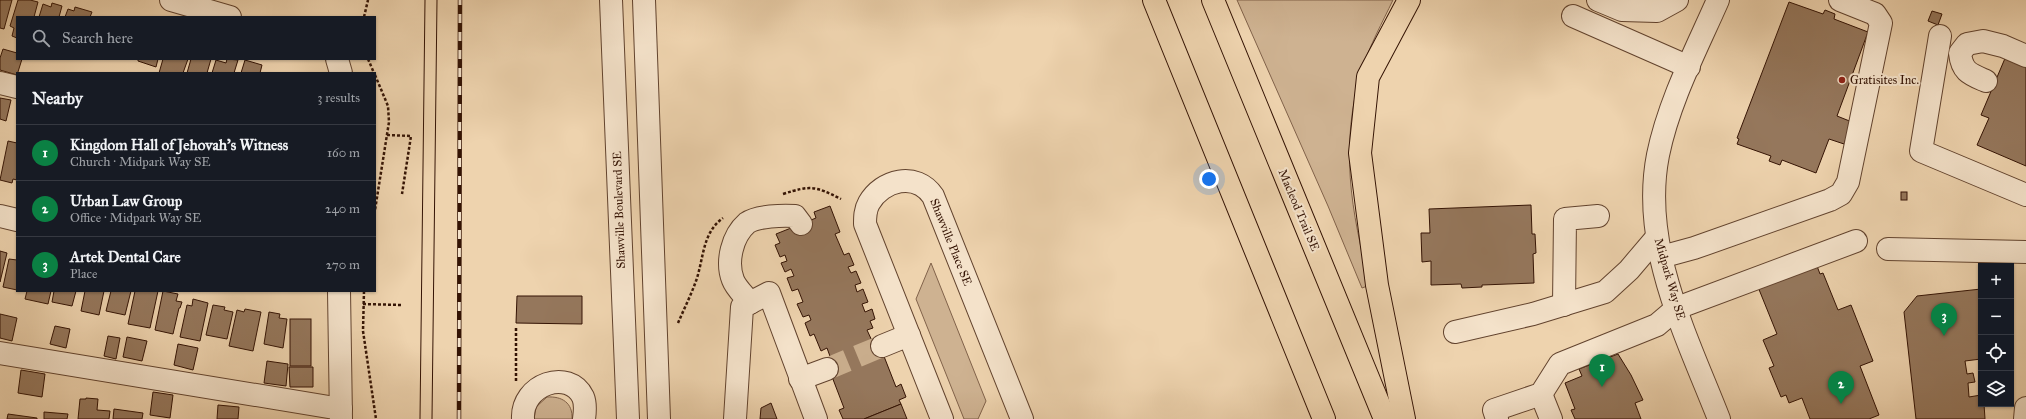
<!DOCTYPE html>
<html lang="en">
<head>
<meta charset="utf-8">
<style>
	:root { --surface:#171b24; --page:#242831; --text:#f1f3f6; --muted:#9ea1a6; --line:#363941; --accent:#0b8043 }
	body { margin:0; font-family:"IM FELL Great Primer",serif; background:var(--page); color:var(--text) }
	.controls { position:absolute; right:12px; bottom:12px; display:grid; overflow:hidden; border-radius:0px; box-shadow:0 1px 3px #0004 }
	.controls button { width:36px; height:36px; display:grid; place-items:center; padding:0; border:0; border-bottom:1px solid var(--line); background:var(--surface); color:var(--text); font:20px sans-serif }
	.you { position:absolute; left:1209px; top:179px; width:14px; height:14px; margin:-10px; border:3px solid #fff; border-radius:50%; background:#1a73e8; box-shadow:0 0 0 6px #1a73e833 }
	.badge { display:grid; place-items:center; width:26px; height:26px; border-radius:50%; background:var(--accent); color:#fff; font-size:13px; font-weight:700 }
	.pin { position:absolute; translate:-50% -33px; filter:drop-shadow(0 1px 2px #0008) }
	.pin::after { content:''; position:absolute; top:21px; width:14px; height:12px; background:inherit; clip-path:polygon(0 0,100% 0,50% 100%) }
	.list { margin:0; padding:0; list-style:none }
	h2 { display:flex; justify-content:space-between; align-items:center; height:52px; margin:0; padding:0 16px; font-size:17px }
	h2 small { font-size:13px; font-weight:400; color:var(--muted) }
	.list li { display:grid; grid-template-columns:26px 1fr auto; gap:12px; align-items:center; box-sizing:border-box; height:56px; padding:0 16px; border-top:1px solid var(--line) }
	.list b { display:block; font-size:15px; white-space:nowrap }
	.list p { margin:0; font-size:13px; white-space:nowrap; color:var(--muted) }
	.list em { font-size:13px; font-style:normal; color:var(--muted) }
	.icon { flex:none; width:22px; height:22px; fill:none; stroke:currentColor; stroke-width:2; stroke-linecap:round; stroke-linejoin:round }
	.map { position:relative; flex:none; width:2026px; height:419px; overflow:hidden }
	.search { position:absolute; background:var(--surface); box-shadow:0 1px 3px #0004; left:16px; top:16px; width:360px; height:44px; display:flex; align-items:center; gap:10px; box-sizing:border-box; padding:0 14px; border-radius:0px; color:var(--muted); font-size:15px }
	.panel { position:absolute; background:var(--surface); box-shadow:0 1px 3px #0004; left:16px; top:72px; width:360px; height:220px; border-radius:0px }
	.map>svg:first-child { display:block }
	.green { fill:#ceb291; stroke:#81624a }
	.building { fill:#95775c; stroke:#341304 }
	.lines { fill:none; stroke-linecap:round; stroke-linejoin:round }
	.minor-tunnel { stroke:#c9ad8c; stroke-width:22; stroke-dasharray:22 11; stroke-linecap:butt }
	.minor-casing { stroke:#62432e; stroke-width:24 }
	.highway-casing { stroke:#341304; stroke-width:24 }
	.path { stroke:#341304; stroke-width:2.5; stroke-dasharray:3 2; stroke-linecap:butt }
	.minor { stroke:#f4e2ca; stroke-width:22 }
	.highway { stroke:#eed3ae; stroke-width:22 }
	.tram { stroke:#341304; stroke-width:1 }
	.rail-casing { stroke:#341304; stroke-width:4.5 }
	.rail { stroke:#f4e2ca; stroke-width:3; stroke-dasharray:9; stroke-linecap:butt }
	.poi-dot { fill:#8f2418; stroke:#f4e2ca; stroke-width:1.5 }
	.labels { text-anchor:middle; stroke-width:4; stroke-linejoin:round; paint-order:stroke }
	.poi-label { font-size:12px; fill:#341304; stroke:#f4e2ca; text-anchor:start }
	.street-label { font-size:12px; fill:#341304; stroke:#f4e2ca }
</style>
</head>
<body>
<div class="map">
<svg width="2026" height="419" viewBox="0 0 2026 419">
	<rect width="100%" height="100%" fill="#eed3ae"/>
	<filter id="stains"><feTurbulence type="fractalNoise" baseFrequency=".005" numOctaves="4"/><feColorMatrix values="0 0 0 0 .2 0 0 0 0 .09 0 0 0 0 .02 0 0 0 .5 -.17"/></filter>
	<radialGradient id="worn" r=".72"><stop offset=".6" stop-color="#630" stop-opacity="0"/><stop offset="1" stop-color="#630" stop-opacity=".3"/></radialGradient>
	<g class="green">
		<path d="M1237 0H1393C1382 23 1370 45 1362 69 1339 145 1351 211 1370 285L1362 288 1328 206Z"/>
		<polygon points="931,263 986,401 978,419 964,419 916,299"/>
		<path d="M547 397C562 396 573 403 572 419H534L536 407Z"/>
	</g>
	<g class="building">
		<polygon points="0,0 12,0 4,29 0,28"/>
		<polygon points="18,0 30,0 38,2 34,17 17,17 17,38 12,36 14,28 10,26"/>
		<polygon points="1789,2 1823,14 1825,10 1835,14 1834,19 1868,32 1837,116 1852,122 1844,144 1829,139 1816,173 1782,160 1780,165 1769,161 1771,156 1737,144 1739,139 1737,138"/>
		<polygon points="52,3 62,6 59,17 39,17 43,4 51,7"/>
		<polygon points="75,7 92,12 90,17 65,17 68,9 74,11"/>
		<polygon points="1932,11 1942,14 1938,25 1928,21"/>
		<polygon points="3,49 17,53 17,59 22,59 17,75 0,70 0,58"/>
		<polygon points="2006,56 2026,64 2026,166 1977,145 1989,118 1981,115"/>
		<polygon points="138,59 158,59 156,67 138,61"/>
		<polygon points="163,59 188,59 183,73 159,73"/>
		<polygon points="191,59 211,59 207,73 187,73"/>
		<polygon points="227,59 238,60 234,73 212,73 216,60 226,63"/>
		<polygon points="245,60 262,65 260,73 241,73"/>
		<polygon points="0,98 11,100 6,121 0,119"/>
		<polygon points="8,141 17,143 17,180 13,179 12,183 0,180"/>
		<rect x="1901" y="192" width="6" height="8"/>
		<polygon points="1531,205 1532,234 1535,234 1536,253 1533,254 1534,283 1482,285 1482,287 1462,288 1461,284 1431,285 1431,261 1422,262 1421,233 1430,233 1429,209"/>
		<polygon points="830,206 840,232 835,234 844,255 849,253 854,265 848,267 851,273 856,271 861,283 855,285 857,292 863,289 868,302 862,304 865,312 872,309 875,319 870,321 873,328 867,330 873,343 878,341 896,387 901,384 906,397 899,400 901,404 864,419 843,419 839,410 844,408 826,361 831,359 827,348 821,351 814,334 810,336 805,323 811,320 809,315 803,317 797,304 803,302 798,289 792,291 787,278 794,276 791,269 785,272 781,263 787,261 785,255 780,257 775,245 780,243 776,234 816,218 814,212"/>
		<polygon points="0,251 7,253 0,282"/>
		<polygon points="9,259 17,260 17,290 3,287"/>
		<polygon points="1817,266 1820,274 1823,273 1838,310 1851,305 1873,361 1860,366 1879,415 1869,419 1810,419 1802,398 1789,403 1786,395 1781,397 1769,368 1774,366 1763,340 1777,334 1758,287"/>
		<polygon points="1981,289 1981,359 1965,361 1967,374 1973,373 1975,382 1968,383 1969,397 1981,395 1981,404 1984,404 1985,419 1916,419 1904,312 1917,296"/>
		<polygon points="27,291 51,291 48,304 25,299"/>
		<polygon points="54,291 76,291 72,306 52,302"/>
		<polygon points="85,291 104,291 99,315 81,311"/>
		<polygon points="111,291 131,291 125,315 106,311"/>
		<polygon points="135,291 158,291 150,328 128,324"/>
		<polygon points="163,291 178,294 176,301 182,302 180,308 179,308 173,334 155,330"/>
		<polygon points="517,296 582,296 582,324 516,323"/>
		<polygon points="193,299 208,303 200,341 180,337 187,305 192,306"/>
		<polygon points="213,305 225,307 224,310 233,312 227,339 206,335"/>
		<polygon points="245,309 261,312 253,351 229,346 237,310 244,312"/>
		<polygon points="269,312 280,314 279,318 287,319 283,348 264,344"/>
		<polygon points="0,314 17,318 12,341 0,338"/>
		<rect x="290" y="319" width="21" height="47"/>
		<polygon points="55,326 70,329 66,348 50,344"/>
		<polygon points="108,336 120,338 116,359 104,356"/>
		<polygon points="127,337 147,341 142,361 123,357"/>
		<polygon points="178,344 198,348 193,370 174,365"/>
		<polygon points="1618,354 1631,375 1643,400 1635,403 1641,419 1575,419 1571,410 1575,409 1565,383 1582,376 1579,369"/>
		<polygon points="267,361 288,364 286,386 264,383"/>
		<polygon points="289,367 313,367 313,387 290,387"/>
		<polygon points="21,370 45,374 42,397 18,393"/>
		<polygon points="153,392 173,395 170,418 150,415"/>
		<polygon points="86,398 98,399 97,410 110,411 109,419 78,419 80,399 86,399"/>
		<polygon points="771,403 777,419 760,419 761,408"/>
		<polygon points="901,404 907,419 864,419"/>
		<polygon points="218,405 239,407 238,419 217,419"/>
		<polygon points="114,409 143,413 142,419 113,419"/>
		<polygon points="44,412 68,414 67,419 44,419"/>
		<polygon points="8,414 37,418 37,419 7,419"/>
	</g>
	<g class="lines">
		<polyline class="minor-tunnel" points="827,369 882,346"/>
		<g class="minor-casing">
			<g id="minor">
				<polyline points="171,0 230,17"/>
				<polyline points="611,0 628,419"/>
				<polyline points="644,0 659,419"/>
				<polyline points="1598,0 1622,10 1657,11 1677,0"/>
				<path d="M1718 0C1696 50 1669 101 1658 155 1640 246 1687 337 1719 419"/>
				<polyline points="1573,16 1689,67"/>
				<polyline points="1940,36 1921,151 2026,195"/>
				<polyline points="337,59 341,73"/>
				<path d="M1986 81C1970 74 1962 72 1960 53L1967 44 1983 41 2003 46 2026 56"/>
				<polyline points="0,83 17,87"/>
				<polyline points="0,216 17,220"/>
				<polyline points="1888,249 2026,252"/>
				<polyline points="1661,257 1694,248 1830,200 1841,194 1848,182 1881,23 1875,14 1840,0"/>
				<polyline points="339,291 341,419"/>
				<path d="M750 303C745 296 736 288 733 280 726 262 732 236 747 223 757 216 783 215 795 216L801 224"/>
				<polyline points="1564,305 1565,219 1598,216"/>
				<polyline points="1455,332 1533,314 1605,292 1629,270 1657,237"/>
				<polyline points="882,346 909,335"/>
				<polyline points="0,353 341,409"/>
				<polyline points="800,379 827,369"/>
				<polyline points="1541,394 1551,419"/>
				<path d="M523 419C521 384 569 368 583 397 586 404 585 412 584 419"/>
				<polyline points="735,419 742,307 769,293 816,419"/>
				<path d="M942 419 865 224C865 217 865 210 869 203 882 180 916 171 933 196L1022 419"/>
				<polyline points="1497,419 1494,410 1541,394 1560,364 1657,325 1677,308 1856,241"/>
				<polyline points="2025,419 2026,408"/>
			</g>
		</g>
		<g class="highway-casing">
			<g id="highway">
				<polyline points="1154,0 1324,419"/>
				<polyline points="1213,0 1385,419"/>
				<polyline points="1404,419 1377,285 1360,153 1368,77 1409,0"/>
			</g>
		</g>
		<g class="path">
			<polyline points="364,17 368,0"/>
			<polyline points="368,59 374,73"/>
			<polyline points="375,75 388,106 389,122 375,210"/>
			<polyline points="387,135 411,136 402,194"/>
			<path d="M783 194C811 185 815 186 841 199"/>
			<polyline points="364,291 363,331 376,419"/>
			<polyline points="363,304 402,305"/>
			<path d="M678 323C684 309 691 295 696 281 704 258 702 233 723 218"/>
			<polyline points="516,381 516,326"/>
		</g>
		<use href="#minor" class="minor"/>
		<use href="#highway" class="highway"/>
		<g class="tram">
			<polyline points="420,419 425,0"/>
			<polyline points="432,419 437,0"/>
		</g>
		<g class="rail-casing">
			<polyline id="rail" points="459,419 460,0"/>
		</g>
		<use href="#rail" class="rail"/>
	</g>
	<circle class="poi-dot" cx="1842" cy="80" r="4"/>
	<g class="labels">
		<g class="poi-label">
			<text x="1850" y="84">Gratisites Inc.</text>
		</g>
		<g class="street-label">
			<text transform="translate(619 210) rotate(-92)" y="4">Shawville Boulevard SE</text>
			<text transform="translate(1299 210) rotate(67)" y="4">Macleod Trail SE</text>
			<text transform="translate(951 242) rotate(68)" y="4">Shawville Place SE</text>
			<text transform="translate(1670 279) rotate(74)" y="4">Midpark Way SE</text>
		</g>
	</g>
	<rect width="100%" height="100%" filter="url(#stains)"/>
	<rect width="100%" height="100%" fill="url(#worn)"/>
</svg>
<div class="controls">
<button>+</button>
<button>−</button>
<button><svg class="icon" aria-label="locate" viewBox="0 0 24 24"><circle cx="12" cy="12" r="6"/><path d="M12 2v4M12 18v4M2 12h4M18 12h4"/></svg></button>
<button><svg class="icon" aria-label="layers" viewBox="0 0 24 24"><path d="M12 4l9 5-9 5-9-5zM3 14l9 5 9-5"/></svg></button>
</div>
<div class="you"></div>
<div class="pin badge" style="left:1602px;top:387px">1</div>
<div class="pin badge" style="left:1841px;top:404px">2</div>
<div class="pin badge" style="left:1944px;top:336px">3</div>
<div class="search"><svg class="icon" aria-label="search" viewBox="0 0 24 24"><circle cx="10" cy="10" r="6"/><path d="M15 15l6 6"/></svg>Search here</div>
<section class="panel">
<h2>Nearby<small>3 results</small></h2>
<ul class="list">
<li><span class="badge">1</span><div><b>Kingdom Hall of Jehovah's Witness</b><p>Church · Midpark Way SE</p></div><em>160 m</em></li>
<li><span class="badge">2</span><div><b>Urban Law Group</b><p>Office · Midpark Way SE</p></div><em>240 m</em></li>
<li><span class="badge">3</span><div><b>Artek Dental Care</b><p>Place</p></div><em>270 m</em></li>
</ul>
</section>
</div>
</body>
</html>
